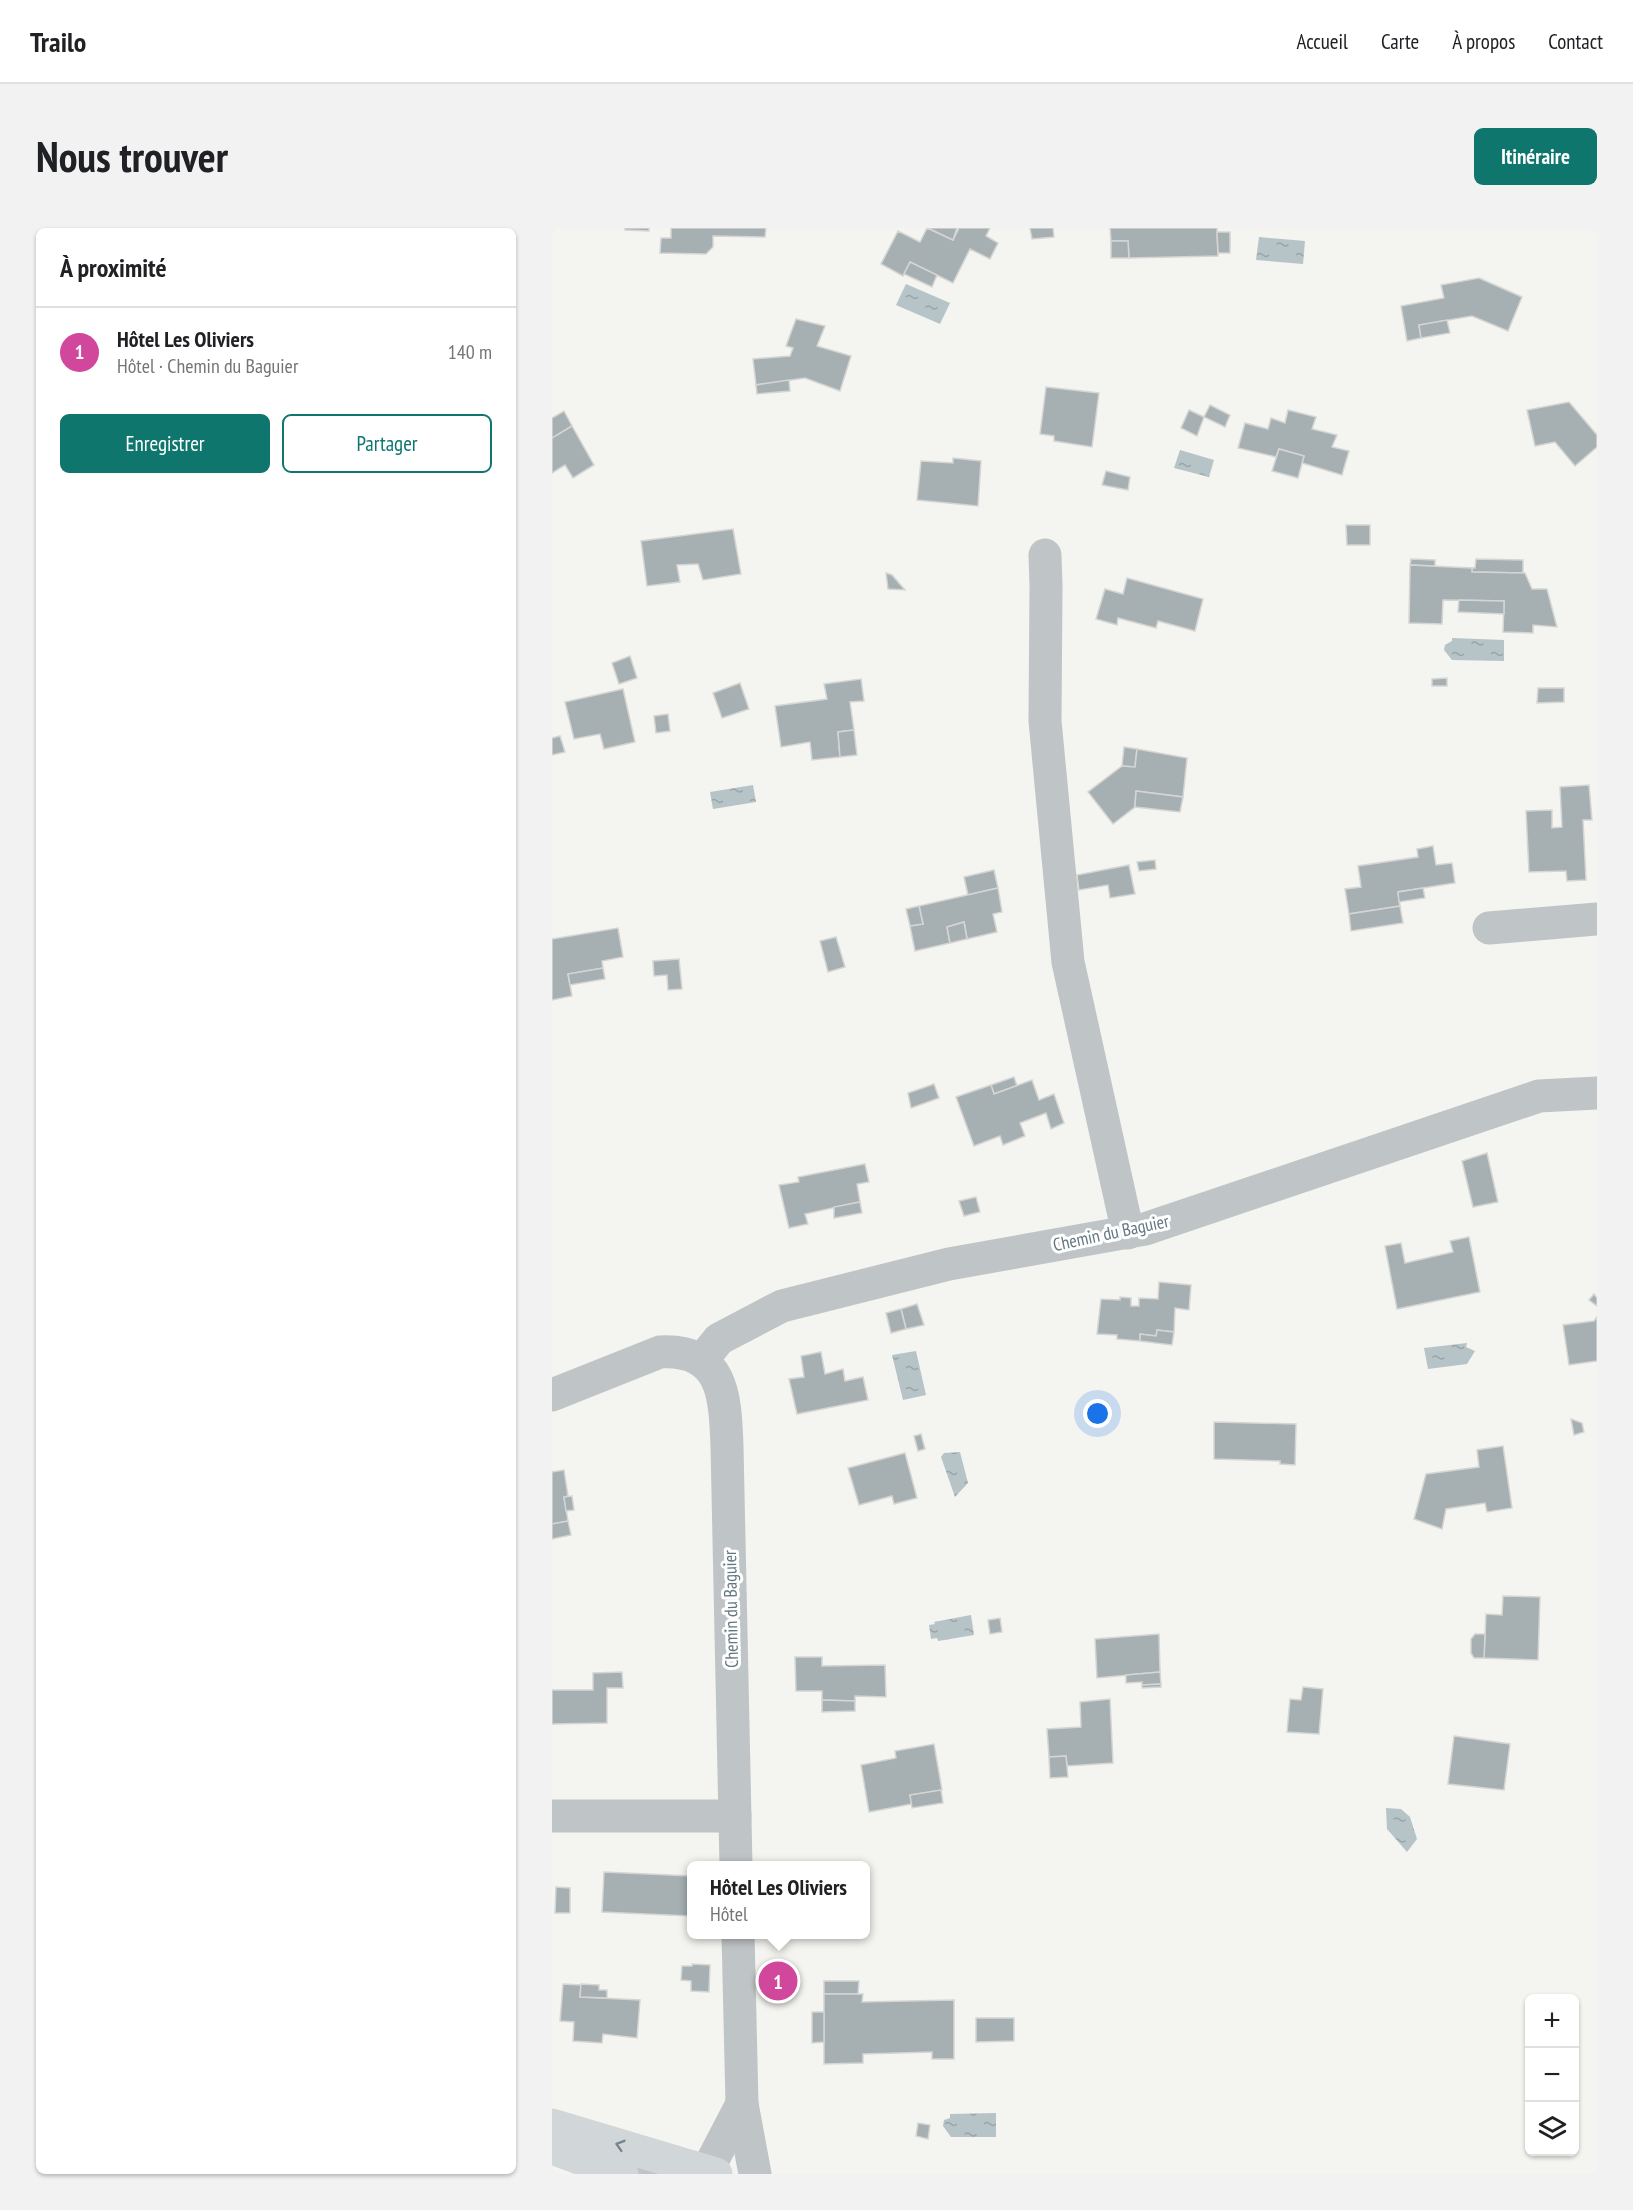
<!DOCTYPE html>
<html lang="fr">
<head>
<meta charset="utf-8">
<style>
	:root { --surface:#fff; --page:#f2f2f2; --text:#202124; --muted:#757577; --line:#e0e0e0; --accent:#0f766e }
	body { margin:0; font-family:"PT Sans Narrow",sans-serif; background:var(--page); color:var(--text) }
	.controls { position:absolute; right:18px; bottom:18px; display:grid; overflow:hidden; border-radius:9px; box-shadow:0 2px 4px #0004 }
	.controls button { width:54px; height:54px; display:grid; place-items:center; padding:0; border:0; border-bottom:2px solid var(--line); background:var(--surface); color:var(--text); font:30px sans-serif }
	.you { position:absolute; left:546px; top:1186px; width:21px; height:21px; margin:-15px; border:4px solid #fff; border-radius:50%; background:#1a73e8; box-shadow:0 0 0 9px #1a73e833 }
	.badge { display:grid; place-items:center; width:39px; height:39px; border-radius:50%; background:var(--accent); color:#fff; font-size:20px; font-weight:700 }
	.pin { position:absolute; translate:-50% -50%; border:3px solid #fff; box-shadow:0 2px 6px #0006 }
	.popup { position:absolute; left:135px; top:1633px; width:183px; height:78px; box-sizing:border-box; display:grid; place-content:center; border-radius:9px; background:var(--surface); filter:drop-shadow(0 2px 4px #0005); font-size:20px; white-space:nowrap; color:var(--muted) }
	.popup b { font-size:22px; color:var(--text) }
	.popup::after { content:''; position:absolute; left:50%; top:100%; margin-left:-12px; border:12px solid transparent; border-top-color:var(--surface) }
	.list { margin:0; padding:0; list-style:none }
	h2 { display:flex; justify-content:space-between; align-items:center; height:78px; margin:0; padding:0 24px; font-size:26px }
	h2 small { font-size:20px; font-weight:400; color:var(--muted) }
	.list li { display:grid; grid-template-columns:39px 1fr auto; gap:18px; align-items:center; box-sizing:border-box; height:90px; padding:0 24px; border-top:2px solid var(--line) }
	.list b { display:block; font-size:22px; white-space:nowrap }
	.list p { margin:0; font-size:20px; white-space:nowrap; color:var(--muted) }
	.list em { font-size:20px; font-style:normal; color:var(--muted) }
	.actions { display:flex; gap:12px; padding:18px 24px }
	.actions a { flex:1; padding:14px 0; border:2px solid var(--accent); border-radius:9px; text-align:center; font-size:21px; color:var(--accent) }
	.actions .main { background:var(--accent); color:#fff }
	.icon { flex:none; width:33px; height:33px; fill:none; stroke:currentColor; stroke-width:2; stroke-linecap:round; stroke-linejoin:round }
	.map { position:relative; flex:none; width:1045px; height:1946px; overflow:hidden; border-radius:9px }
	header { display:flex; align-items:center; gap:36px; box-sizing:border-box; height:84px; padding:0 30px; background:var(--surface); border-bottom:2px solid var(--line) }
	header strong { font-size:28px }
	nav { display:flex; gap:33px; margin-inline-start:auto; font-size:21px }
	.intro { display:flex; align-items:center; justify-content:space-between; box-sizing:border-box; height:144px; padding:0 36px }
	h1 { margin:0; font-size:42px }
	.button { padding:15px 27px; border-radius:9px; background:var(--accent); color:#fff; font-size:21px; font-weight:700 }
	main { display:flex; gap:36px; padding:0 36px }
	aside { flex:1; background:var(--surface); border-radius:9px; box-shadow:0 2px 4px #0004 }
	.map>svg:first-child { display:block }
	.water { fill:url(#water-ripples) }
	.building { fill:#a6b0b3; stroke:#d5d5d3; stroke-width:1.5 }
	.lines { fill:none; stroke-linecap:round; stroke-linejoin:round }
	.minor { stroke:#bfc4c6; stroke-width:33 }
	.major { stroke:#d1d6d9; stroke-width:33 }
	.oneway { stroke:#74858e }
	.labels { text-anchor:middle; stroke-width:6; stroke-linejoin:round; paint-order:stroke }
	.street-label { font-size:18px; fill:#637781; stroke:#fff }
</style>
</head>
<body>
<header>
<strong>Trailo</strong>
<nav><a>Accueil</a><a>Carte</a><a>À propos</a><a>Contact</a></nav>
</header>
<div class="intro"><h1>Nous trouver</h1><a class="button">Itinéraire</a></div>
<main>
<aside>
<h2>À proximité<small></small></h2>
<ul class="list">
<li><span class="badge" style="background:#d1479c">1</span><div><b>Hôtel Les Oliviers</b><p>Hôtel · Chemin du Baguier</p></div><em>140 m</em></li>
</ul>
<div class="actions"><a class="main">Enregistrer</a><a>Partager</a></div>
</aside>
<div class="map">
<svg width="1045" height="1946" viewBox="0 0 1045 1946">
	<defs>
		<pattern id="water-ripples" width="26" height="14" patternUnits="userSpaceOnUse" patternTransform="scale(1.5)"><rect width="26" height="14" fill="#b6c4c7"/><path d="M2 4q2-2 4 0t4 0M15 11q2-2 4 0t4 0" fill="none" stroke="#98a4a7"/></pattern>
	</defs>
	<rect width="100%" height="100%" fill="#f4f4f0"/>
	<g class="water">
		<polygon points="707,9 753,13 751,36 704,32"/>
		<polygon points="354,56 398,75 388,96 344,77"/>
		<polygon points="628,222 662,232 657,249 622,240"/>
		<polygon points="900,410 952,412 952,433 900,432 892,422 893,417 900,413"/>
		<polygon points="201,557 204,574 161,581 158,564"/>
		<polygon points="915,1115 914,1119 923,1123 915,1136 876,1141 872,1120"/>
		<polygon points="364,1123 374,1167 351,1172 340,1127"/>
		<polygon points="408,1224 416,1255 403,1269 389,1229 392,1225"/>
		<polygon points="419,1387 422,1407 386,1413 385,1410 379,1411 377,1397 383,1396 382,1394"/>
		<polygon points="834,1580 849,1581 858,1589 865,1611 855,1624 835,1601"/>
		<polygon points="444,1885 444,1909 399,1909 391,1898 392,1892 398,1890 398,1886"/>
	</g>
	<g class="building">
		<polygon points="73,0 97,0 97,3 73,2"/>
		<polygon points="119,0 214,0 213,9 161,8 161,19 154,26 108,25 109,10 119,10"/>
		<polygon points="375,0 401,12 407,0 438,0 434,8 446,15 438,31 418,21 401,55 358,34 351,48 329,36 346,3 368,14"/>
		<polygon points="405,0 401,12 378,1 379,0"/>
		<polygon points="478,0 501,0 502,9 480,11"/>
		<polygon points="558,0 665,0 666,28 577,30 576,13 559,13"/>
		<polygon points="665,4 678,4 678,25 666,25"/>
		<polygon points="559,13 576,13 577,30 559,30"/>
		<polygon points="358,34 385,47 380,59 352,46"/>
		<polygon points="927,50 970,69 956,103 920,88 867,97 869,110 855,113 849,78 892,70 889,57"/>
		<polygon points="244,91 273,98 265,118 299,128 288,163 253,150 204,157 201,131 238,128 241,120 234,118"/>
		<polygon points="895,92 898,105 869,110 867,97"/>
		<polygon points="237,152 238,163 205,166 204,157"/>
		<polygon points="494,159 547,165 540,219 502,213 502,208 488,206"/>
		<polygon points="1017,174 1045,207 1045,219 1023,238 1003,214 983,218 975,182"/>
		<polygon points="658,177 678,187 673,199 652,189"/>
		<polygon points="637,182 652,189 645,208 629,200"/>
		<polygon points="736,182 764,189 760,201 785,207 780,219 797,223 790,247 750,235 752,228 727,221 724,229 686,220 693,195 716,201 719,190 733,195"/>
		<polygon points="12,183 20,198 0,210 0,190"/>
		<polygon points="20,198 42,237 21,250 13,237 0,245 0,210"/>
		<polygon points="727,221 752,228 746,250 720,243"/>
		<polygon points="401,230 429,233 426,278 365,272 369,233 401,235"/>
		<polygon points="554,243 578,249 576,262 550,257"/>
		<polygon points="794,297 818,297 818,317 795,317"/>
		<polygon points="181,301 189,346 151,352 146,336 125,337 128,354 95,358 89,313"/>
		<polygon points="859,331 883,332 883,338 858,337"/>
		<polygon points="924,331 971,332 971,345 920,344 920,340 923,340"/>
		<polygon points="858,337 920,340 920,344 973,345 980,361 995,361 1005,399 981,397 981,405 951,404 952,373 891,372 890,396 857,395"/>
		<polygon points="334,345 340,347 353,362 336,361"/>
		<polygon points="575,350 651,371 643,403 606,393 604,400 566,390 565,397 544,391 553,361 571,366"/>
		<polygon points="907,372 952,373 952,386 906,384"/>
		<polygon points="78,428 85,450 67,456 60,435"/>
		<polygon points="895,450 895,458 880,458 880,451"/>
		<polygon points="309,451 312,473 298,474 302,502 286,504 288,529 260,532 258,514 229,519 223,478 275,471 272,456"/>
		<polygon points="188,455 197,481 170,490 161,465"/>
		<polygon points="986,460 1012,460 1012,474 985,475"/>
		<polygon points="71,461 83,514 52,521 48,506 22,511 13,474"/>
		<polygon points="116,486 118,503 104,505 102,488"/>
		<polygon points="302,502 305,527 288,529 286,504"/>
		<polygon points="8,508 13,524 0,527 0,510"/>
		<polygon points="572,519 585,521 583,539 570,538"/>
		<polygon points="585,521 635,530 631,569 584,563 583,579 561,596 536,564 570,538 583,539"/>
		<polygon points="1037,557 1040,592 1031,592 1034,652 1015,653 1014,643 977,644 974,583 1000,582 1000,600 1010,599 1008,559"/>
		<polygon points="584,563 631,569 628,584 583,579"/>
		<polygon points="881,618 884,637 900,635 903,655 846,664 848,678 797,686 793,661 809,659 806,638 866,629 865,621"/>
		<polygon points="603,632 604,641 587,643 585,634"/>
		<polygon points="577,637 583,666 558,670 556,657 527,662 525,647"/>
		<polygon points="442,642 446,660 416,667 412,649"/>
		<polygon points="446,660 450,684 441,686 445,704 415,711 412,694 395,699 398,715 363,723 358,698 371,696 367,678"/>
		<polygon points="871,660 873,670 847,674 846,664"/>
		<polygon points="367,678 371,696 358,698 354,681"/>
		<polygon points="848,678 851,695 799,703 797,686"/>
		<polygon points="412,694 415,711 398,715 395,699"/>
		<polygon points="66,700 71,729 50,733 51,740 16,746 20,768 0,772 0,711"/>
		<polygon points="284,709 293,739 276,744 268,713"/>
		<polygon points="127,731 130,761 116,762 115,747 102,748 101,733"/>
		<polygon points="51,740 53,751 18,757 16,746"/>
		<polygon points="462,849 465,858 442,866 439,857"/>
		<polygon points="480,852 487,872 502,866 512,895 499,901 494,885 468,895 473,908 451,917 448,908 422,918 404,869 439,857 442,866"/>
		<polygon points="382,856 387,870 359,880 356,865"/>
		<polygon points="935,925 946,974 921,979 910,933"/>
		<polygon points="313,936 317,954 305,956 308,974 253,986 256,996 237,1000 227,957 247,954 246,949"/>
		<polygon points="424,969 428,984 412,988 407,973"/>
		<polygon points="308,974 310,985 282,990 282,979"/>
		<polygon points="917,1009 928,1064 845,1081 833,1018 849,1015 853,1035 901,1024 898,1013"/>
		<polygon points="607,1054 639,1057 637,1082 623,1080 622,1104 605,1102 604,1108 588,1106 588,1113 565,1111 565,1107 545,1106 549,1071 568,1072 568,1069 579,1070 579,1078 587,1078 587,1070 606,1071"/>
		<polygon points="1042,1066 1045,1070 1045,1078 1037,1072"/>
		<polygon points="365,1076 372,1097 354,1101 349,1081"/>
		<polygon points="349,1081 354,1101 339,1105 334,1085"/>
		<polygon points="1045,1089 1045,1133 1017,1137 1011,1097 1042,1093"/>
		<polygon points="605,1102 622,1104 620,1117 588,1113 588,1106 604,1108"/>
		<polygon points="269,1124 273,1146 291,1141 293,1153 311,1149 316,1172 245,1186 237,1151 252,1149 249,1128"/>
		<polygon points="1019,1191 1030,1195 1032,1204 1022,1207"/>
		<polygon points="662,1194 744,1196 743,1237 728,1236 728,1233 662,1231"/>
		<polygon points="369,1206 373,1221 366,1223 362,1208"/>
		<polygon points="951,1218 960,1280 935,1284 933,1275 894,1281 890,1301 862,1291 874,1246 927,1239 925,1222"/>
		<polygon points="353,1225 365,1270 342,1276 340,1268 307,1277 296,1240"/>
		<polygon points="12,1242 16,1268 12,1269 16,1293 0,1296 0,1244"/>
		<polygon points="20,1268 22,1282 14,1283 12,1269"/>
		<polygon points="16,1293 19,1307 0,1311 0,1296"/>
		<polygon points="951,1368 988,1369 986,1432 932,1430 934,1386 950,1387"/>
		<polygon points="448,1390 450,1404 438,1406 436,1392"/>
		<polygon points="607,1406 608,1444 545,1450 543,1411"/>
		<polygon points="923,1406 933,1406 932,1430 922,1430 919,1425 919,1411"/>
		<polygon points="243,1429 270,1429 270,1438 333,1437 334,1469 303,1468 303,1473 270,1472 270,1463 244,1463"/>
		<polygon points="70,1444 71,1460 55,1460 55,1495 0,1496 0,1462 41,1462 41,1445"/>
		<polygon points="608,1444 609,1456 590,1457 590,1454 574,1455 574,1447"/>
		<polygon points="609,1456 609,1459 590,1460 590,1457"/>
		<polygon points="751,1459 771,1461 767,1506 735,1504 738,1471 749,1472"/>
		<polygon points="558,1471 561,1535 515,1538 514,1528 497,1529 495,1501 529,1499 528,1474"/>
		<polygon points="270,1472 303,1473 303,1483 270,1484"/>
		<polygon points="902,1508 958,1516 952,1562 896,1556"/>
		<polygon points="382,1516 390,1562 358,1567 360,1576 317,1584 309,1537 344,1530 343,1523"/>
		<polygon points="514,1528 516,1549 498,1550 497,1529"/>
		<polygon points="389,1562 391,1575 360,1580 358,1567"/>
		<polygon points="52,1644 139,1648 139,1688 50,1684"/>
		<polygon points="4,1659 18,1660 18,1685 3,1685"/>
		<polygon points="140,1736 158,1737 157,1764 139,1763 139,1753 129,1752 130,1738 140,1738"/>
		<polygon points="272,1753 307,1753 306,1766 272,1766"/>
		<polygon points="11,1756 29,1757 28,1769 88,1772 85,1810 51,1806 50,1815 21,1813 22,1794 8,1793"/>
		<polygon points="29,1756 47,1757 47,1762 55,1762 55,1770 28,1769"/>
		<polygon points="272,1766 311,1766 310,1774 402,1772 402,1831 380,1831 380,1824 311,1826 311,1835 272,1836"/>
		<polygon points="260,1784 272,1784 272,1814 260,1815"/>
		<polygon points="424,1790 462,1790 462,1813 424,1814"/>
		<polygon points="366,1895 378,1897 376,1911 364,1908"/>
	</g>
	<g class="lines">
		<g class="minor">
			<polyline points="493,327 494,358 493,493 516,734 576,1005"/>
			<polyline points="937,700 1045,691"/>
			<polyline points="150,1132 167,1111 230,1078 397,1036 593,1001 987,868 1045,865"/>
			<path d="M0 1167 108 1124C172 1121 173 1168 175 1218L184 1638"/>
			<polyline points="0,1588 183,1588"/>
			<polyline points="186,1706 190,1876 203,1946"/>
			<polyline points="155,1943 190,1876"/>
			<polyline points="69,1945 87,1943 110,1946"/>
		</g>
		<g class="major">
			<polyline points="0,1897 164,1946"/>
			<polyline points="0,1920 70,1946"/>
		</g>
	</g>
	<defs><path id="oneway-chevron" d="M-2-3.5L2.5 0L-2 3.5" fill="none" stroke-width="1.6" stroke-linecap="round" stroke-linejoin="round" transform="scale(1.5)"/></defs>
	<use class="oneway" href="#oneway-chevron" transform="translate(68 1917) rotate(-163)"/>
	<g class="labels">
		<g class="street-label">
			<text transform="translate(559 1005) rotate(-12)" y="6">Chemin du Baguier</text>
			<text transform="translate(179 1381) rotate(-91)" y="6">Chemin du Baguier</text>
		</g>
	</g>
</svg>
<div class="controls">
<button>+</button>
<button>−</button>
<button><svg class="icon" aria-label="layers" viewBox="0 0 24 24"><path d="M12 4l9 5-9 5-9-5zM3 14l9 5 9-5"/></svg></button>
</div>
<div class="you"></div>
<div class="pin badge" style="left:226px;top:1753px;background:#d1479c">1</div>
<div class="popup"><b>Hôtel Les Oliviers</b>Hôtel</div>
</div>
</main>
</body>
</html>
